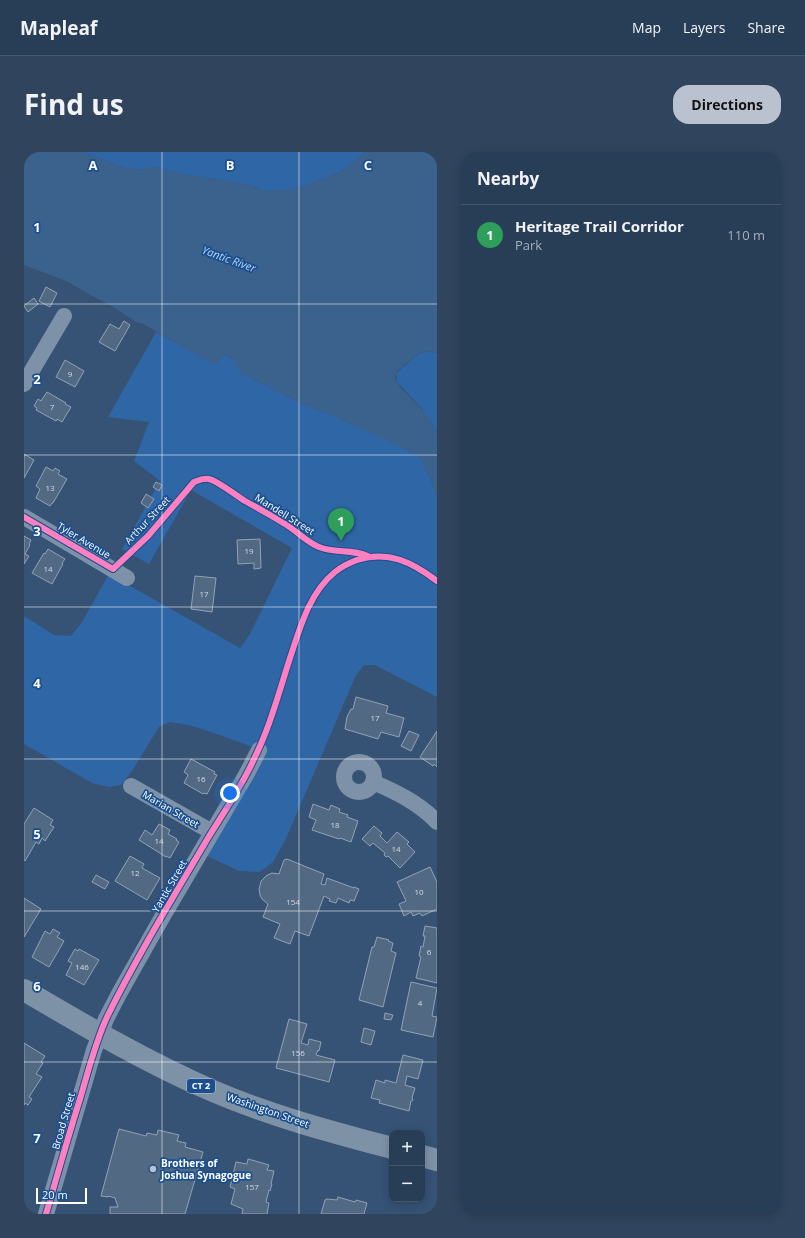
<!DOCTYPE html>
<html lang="en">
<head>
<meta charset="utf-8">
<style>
	:root { --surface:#283e57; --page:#30455d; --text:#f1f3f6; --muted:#a5aeba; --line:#44576d; --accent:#b9c2ce }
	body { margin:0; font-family:"Open Sans",sans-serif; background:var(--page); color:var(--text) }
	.controls { position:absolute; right:12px; bottom:12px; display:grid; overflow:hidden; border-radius:8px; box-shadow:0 2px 10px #0003 }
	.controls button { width:36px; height:36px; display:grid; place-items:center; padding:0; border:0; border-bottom:1px solid var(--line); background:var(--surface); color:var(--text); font:20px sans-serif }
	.scale { position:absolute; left:12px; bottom:10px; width:51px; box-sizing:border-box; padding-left:4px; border:2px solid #fff; border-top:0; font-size:11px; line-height:14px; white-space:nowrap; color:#fff; -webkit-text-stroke:3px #1b4f8f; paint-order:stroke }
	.you { position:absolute; left:206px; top:641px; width:14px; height:14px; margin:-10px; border:3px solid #fff; border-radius:50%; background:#1a73e8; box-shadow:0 0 0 6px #1a73e833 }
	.badge { display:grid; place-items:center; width:26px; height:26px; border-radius:50%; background:var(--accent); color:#fff; font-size:13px; font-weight:700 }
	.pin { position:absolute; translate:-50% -33px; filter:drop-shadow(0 1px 2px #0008) }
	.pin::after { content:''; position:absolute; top:21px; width:14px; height:12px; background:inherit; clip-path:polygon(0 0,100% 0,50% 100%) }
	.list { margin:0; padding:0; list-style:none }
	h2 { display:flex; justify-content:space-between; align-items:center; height:52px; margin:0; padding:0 16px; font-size:17px }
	h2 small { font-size:13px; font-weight:400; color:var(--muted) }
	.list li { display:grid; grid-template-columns:26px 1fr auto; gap:12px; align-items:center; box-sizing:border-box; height:60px; padding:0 16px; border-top:1px solid var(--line) }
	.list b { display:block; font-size:15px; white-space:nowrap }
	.list p { margin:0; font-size:13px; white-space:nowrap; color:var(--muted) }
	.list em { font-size:13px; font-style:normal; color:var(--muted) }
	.map { position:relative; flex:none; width:413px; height:1062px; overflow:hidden; border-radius:16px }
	header { display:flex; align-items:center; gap:24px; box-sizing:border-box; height:56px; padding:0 20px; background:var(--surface); border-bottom:1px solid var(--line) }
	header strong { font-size:19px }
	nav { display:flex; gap:22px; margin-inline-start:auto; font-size:14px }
	.intro { display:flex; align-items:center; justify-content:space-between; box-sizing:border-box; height:96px; padding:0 24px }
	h1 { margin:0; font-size:28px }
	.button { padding:10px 18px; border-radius:16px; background:var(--accent); color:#111; font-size:14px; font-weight:700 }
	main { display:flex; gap:24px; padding:0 24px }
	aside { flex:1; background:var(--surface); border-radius:16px; box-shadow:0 2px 10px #0003 }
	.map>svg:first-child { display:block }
	.green { fill:#2f66a5 }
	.water { fill:#3b618d }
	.building { fill:#526984; stroke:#92a2b6 }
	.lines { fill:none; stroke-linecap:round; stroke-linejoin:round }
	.street { stroke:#7d92a8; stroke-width:16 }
	.highway { stroke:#7e92a7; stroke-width:22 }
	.cycleway-casing { stroke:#1b4f8f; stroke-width:8 }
	.cycleway { stroke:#ff80c0; stroke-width:6 }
	.grid { fill:none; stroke:#fff; stroke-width:1; stroke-opacity:0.55 }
	.poi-dot { fill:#b9c2ce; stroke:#1b4f8f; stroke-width:1.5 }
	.labels { text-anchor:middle; stroke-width:3.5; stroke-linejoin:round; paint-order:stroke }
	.number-label { font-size:8px; fill:#d4dae0 }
	.shield { fill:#1b4f8f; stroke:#bbcadd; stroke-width:1 }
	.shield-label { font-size:9px; font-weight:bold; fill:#fff }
	.street-label { font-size:10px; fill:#fff; stroke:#1b4f8f }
	.poi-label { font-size:10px; font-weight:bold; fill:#fff; stroke:#1b4f8f; text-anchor:start }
	.water-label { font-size:11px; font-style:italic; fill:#b5d3f5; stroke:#1b4f8f }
	.grid-label { font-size:13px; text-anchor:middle; font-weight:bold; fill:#fff; stroke:#1b4f8f; stroke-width:3.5; stroke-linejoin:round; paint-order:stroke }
</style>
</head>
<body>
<header>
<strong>Mapleaf</strong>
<nav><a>Map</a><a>Layers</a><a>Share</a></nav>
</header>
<div class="intro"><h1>Find us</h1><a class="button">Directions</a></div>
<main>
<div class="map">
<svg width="413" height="1062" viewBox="0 0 413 1062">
	<rect width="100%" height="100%" fill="#365274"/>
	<g class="green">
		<polygon points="58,0 342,0 325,14 313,21 279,35 266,38 238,38 225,33 146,20 131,15 117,18 101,16"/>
		<polygon points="132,180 191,212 200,202 210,208 226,225 245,235 275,250 310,264 375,293 395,305 405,323 413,344 413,545 351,513 340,513 332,523 261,689 249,710 236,720 215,719 183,704 238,599 221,592 169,574 146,570 135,575 108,619 97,633 85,635 68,631 0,592 0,464 30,483 47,484 58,470 85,422 216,496 226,482 268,396 167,338 125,412 98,397 136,329 110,309 125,270 84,265"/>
		<polygon points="403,199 413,201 413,280 398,257 373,230 372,221 394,202"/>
	</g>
	<polygon class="water" points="0,0 58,0 101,16 117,18 131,15 146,20 225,33 238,38 266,38 279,35 313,21 325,14 342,0 413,0 413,201 404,199 395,201 373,219 371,224 372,228 376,235 403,263 413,281 413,345 406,325 395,305 375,293 346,281 317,267 275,250 246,236 228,226 218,222 209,210 210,208 200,202 191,213 119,172 112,170 86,153 76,148 42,129 0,113"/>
	<g class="building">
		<polygon points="22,135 33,141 26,155 15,149"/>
		<polygon points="10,146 14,152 4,160 0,154"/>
		<polygon points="100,169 106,173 91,199 75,190 86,172 95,177"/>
		<polygon points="41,208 60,219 51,235 32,225"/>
		<polygon points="23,240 42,251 41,252 47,255 38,270 33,267 32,269 12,258 13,256 10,254 14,247 17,249"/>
		<polygon points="0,302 10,308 0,326"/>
		<polygon points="22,315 29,319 31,316 36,319 34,322 43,327 29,351 28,351 26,354 12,346 16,337 12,334"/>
		<polygon points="132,330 138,333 135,339 129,335"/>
		<polygon points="122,342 130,347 124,356 117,351"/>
		<polygon points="0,384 7,388 5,392 6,393 1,402 5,404 0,412"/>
		<polygon points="236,387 237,416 230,417 230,411 214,412 213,388"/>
		<polygon points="24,397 41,407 38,411 39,412 28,432 8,421 20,401 21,402"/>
		<polygon points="171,424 192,426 188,460 167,457"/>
		<polygon points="332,545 364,554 362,561 380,566 375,585 357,580 354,587 321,577 323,565 327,557 329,557"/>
		<polygon points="385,579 395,583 387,599 377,594"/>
		<polygon points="413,579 413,615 410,612 409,614 396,605"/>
		<polygon points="167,607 191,620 190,622 193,623 183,642 180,641 179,642 160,631 164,623 160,620"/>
		<polygon points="289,652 305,658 307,653 316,657 315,660 324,663 323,665 334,669 327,690 316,686 315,687 288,678 292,668 285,665"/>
		<polygon points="10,656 29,668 26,673 30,675 21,689 18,686 15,692 12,690 1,709 0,708 0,672"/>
		<polygon points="135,672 146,678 144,682 153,687 152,688 155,690 146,706 142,704 142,705 115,688 121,678 128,683"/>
		<polygon points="350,674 358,681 356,684 363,691 373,680 385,690 383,692 391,700 376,716 364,704 362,705 360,703 361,701 349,691 346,694 338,687"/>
		<polygon points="106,704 120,712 118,716 136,726 123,748 91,729"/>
		<polygon points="263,707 300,722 297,732 301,733 303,726 330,736 330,735 335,737 330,749 326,748 325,751 314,746 312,751 305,749 306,747 300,744 285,784 271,779 266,792 250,786 256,772 239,765 244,752 238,747 236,743 235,737 237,729 242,724 248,721 255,722 260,708"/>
		<polygon points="406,715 413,730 413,757 398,764 396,761 389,764 387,760 380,764 375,752 382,749 373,730"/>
		<polygon points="72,723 85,730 81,737 68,730"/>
		<polygon points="0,746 17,757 0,785"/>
		<polygon points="401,774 413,776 413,831 392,826 397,805 395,804 397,794 399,795 401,784 399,784"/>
		<polygon points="29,777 36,781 33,785 40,789 25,815 8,805 21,779 26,782"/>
		<polygon points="353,785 365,788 364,789 369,791 367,799 372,801 359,855 335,848 348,795 350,795"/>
		<polygon points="51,797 54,799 55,797 75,808 60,833 42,823 48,811 44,809"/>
		<polygon points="387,830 413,836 408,864 413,865 409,885 377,878"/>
		<polygon points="361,861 369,863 367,868 360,867"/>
		<polygon points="265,867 283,872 277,891 284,893 285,887 297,890 295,899 294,898 292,903 311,908 305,930 252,916"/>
		<polygon points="340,876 351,879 347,893 337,890"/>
		<polygon points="0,891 21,904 17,910 19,911 12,922 18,925 5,945 8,947 4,953 1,951 0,953"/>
		<polygon points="379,903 399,908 394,927 383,924 381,933 391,936 388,946 389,947 388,949 387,949 385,959 355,951 356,948 347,946 352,928 361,931 361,928 372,931"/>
		<polygon points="95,977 122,984 123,981 133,983 134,978 155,983 153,989 162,991 161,995 179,1000 161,1062 86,1062 86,1055 94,1055 91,1046 84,1044 84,1045 77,1044"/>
		<polygon points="224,1007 245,1013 243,1018 250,1019 247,1032 248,1032 246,1039 245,1038 242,1050 245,1051 243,1062 218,1062 219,1057 207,1052 211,1037 206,1035 212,1010 223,1012"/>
		<polygon points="314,1045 331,1050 332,1048 343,1051 340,1062 297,1062 301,1048 303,1047 313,1048"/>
	</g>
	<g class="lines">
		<g class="street">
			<polyline points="0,232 40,164"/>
			<polyline points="0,365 103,426"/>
			<circle cx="335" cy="625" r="15"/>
			<path d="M349 630C372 640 395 651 413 670"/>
			<polyline points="107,634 188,680"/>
			<polyline points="22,1062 70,898 82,867 96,840 136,769 222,623 235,598"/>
		</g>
		<g class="highway">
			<path d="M0 838C61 874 124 911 189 939 247 964 308 980 368 996"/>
			<polyline points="398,1004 413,1008"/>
		</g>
		<g class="cycleway-casing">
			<g id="cycleway">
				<path d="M0 365 89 417 124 384 170 330C175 328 179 326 185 327 192 328 213 344 221 349 235 357 249 364 261 372 273 379 282 390 295 395 311 402 329 396 346 405"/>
				<path d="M22 1062C33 1024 44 985 56 947 64 920 71 891 83 865 113 804 150 744 184 686 200 660 218 634 230 607 246 575 255 540 266 506 276 476 285 441 311 420 318 414 325 411 333 408 364 398 388 410 413 429"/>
			</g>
		</g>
		<use href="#cycleway" class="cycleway"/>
	</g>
	<path class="grid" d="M138 0V1062M275 0V1062M0 152H413M0 303H413M0 455H413M0 607H413M0 759H413M0 910H413"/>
	<circle class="poi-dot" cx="129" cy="1017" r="4"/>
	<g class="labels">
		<g class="number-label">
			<text x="46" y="225">9</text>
			<text x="28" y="258">7</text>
			<text x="26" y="339">13</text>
			<text x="225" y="402">19</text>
			<text x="24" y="420">14</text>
			<text x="180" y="445">17</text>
			<text x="351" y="569">17</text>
			<text x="177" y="630">16</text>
			<text x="311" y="676">18</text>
			<text x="135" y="692">14</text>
			<text x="372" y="700">14</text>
			<text x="111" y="724">12</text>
			<text x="395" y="743">10</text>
			<text x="269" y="753">154</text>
			<text x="405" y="803">6</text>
			<text x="58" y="818">146</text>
			<text x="396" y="854">4</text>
			<text x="274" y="904">156</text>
			<text x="228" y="1038">157</text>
		</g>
		<rect class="shield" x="163" y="927" width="28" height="14" rx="3"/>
		<g class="shield-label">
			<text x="177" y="937">CT 2</text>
		</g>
		<g class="street-label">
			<text transform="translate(261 362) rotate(32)" y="4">Mandell Street</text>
			<text transform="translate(123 368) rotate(-47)" y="4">Arthur Street</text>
			<text transform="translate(60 388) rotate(31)" y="4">Tyler Avenue</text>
			<text transform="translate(147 657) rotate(30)" y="4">Marian Street</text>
			<text transform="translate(145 734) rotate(-60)" y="4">Yantic Street</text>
			<text transform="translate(244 958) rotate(19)" y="4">Washington Street</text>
			<text transform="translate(39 969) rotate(-74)" y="4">Broad Street</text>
		</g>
		<g class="poi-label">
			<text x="137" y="1015">Brothers of<tspan x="137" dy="12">Joshua Synagogue</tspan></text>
		</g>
		<g class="water-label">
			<text transform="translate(205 107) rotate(20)" y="4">Yantic River</text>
		</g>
	</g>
	<g class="grid-label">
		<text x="69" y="18">A</text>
		<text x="206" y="18">B</text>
		<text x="344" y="18">C</text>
		<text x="13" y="80">1</text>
		<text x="13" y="232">2</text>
		<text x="13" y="384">3</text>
		<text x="13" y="536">4</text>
		<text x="13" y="687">5</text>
		<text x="13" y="839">6</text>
		<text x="13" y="991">7</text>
	</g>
</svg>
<div class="controls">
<button>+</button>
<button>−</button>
</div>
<div class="scale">20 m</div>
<div class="you"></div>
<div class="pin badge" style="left:317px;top:389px;background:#2e9e5b">1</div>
</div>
<aside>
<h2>Nearby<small></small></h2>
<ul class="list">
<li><span class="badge" style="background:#2e9e5b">1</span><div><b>Heritage Trail Corridor</b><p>Park</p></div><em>110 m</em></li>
</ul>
</aside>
</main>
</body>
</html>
